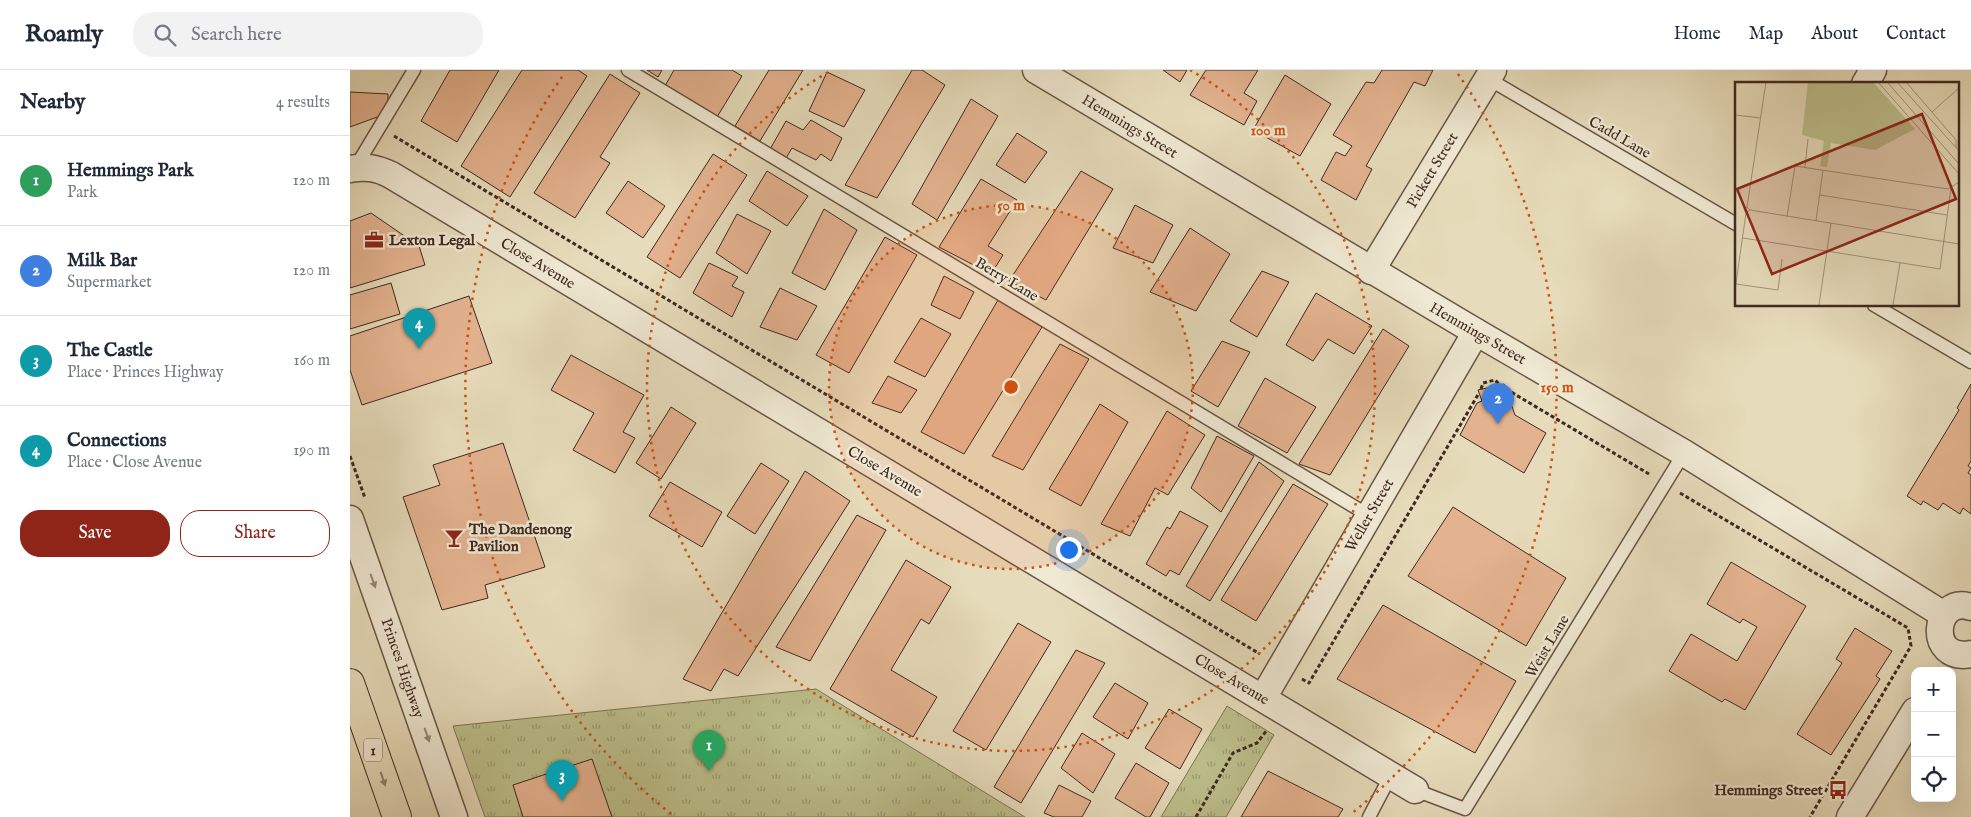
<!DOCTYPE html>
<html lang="en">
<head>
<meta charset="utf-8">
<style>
	:root { --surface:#fff; --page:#f2f2f3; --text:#1f2937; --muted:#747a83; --line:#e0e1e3; --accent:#8f2418 }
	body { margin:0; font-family:"IM FELL English",serif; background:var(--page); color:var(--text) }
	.controls { position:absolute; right:15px; bottom:15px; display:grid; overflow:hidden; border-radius:10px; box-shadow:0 5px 20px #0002 }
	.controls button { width:45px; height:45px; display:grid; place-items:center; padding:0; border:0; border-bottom:1px solid var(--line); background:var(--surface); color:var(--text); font:25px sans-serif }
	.you { position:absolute; left:718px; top:479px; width:18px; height:18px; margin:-12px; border:4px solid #fff; border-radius:50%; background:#1a73e8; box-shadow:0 0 0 8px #1a73e833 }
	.badge { display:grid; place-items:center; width:32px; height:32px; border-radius:50%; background:var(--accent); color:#fff; font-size:16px; font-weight:700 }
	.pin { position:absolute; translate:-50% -41px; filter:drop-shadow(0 1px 2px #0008) }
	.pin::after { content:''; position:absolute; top:26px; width:18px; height:15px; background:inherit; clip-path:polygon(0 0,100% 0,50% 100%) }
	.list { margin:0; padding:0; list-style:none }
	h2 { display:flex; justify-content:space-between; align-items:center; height:65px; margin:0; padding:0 20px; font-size:21px }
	h2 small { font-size:16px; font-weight:400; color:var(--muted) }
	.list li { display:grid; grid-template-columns:32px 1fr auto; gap:15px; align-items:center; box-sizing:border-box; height:90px; padding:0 20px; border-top:1px solid var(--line) }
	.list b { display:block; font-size:19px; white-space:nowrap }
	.list p { margin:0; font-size:16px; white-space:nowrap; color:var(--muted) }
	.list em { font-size:16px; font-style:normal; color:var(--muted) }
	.actions { display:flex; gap:10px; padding:15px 20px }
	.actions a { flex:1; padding:11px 0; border:1px solid var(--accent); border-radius:20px; text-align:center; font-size:18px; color:var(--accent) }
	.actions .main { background:var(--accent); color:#fff }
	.icon { flex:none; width:28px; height:28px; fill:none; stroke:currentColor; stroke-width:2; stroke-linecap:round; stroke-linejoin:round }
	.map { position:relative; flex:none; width:1621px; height:747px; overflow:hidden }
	header { display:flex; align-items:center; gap:30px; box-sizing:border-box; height:70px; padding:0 25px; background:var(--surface); border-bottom:1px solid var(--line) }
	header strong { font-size:24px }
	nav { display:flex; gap:28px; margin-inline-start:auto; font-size:18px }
	.search { width:350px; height:45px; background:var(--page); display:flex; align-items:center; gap:12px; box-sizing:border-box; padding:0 18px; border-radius:20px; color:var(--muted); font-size:19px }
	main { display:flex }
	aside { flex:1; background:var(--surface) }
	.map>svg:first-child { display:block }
	.park { fill:url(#park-tufts); stroke:#7e7456 }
	.building { fill:#e3b28f; stroke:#3f2921 }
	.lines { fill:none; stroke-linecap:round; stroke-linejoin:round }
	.lane-casing { stroke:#695647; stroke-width:15 }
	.street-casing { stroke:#695647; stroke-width:29 }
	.highway-casing { stroke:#3f2921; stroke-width:30 }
	.path { stroke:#3f2921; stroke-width:3; stroke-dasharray:4 2.5; stroke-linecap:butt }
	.lane { stroke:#efe8d2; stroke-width:12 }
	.street { stroke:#efe8d2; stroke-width:26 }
	.highway { stroke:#e6dbba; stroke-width:28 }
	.oneway { fill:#97887a }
	.oneway2 { fill:#92826e }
	.ring { fill:none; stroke:#cf520f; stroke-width:2.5; stroke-dasharray:2.5 5 }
	.labels { text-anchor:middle; stroke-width:5; stroke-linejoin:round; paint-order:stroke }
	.shield { fill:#efe8d2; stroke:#746256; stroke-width:1 }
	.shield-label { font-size:14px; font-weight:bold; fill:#3f2921 }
	.street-label { font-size:15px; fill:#3f2921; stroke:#efe8d2 }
	.poi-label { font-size:15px; font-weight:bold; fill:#3f2921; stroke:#efe8d2; text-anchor:start }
	.inset-road { fill:none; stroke:#a3947d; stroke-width:1 }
	.view { fill:#8f2418; fill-opacity:0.15; stroke:#8f2418; stroke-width:2.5 }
	.inset-edge { fill:none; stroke:#3f2921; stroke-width:2.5 }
	.centre { fill:#cf520f; stroke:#efe8d2; stroke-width:2.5 }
	.ring-label { font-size:15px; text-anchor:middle; font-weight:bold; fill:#cf520f; stroke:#efe8d2; stroke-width:5; stroke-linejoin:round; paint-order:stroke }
</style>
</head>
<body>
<header>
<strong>Roamly</strong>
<div class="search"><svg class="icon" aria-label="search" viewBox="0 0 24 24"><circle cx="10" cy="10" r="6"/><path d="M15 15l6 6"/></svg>Search here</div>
<nav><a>Home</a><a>Map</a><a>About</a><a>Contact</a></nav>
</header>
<main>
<aside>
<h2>Nearby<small>4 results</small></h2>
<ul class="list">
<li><span class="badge" style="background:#2e9e5b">1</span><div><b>Hemmings Park</b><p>Park</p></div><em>120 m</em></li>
<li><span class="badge" style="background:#3f7fe0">2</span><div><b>Milk Bar</b><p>Supermarket</p></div><em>120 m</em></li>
<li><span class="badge" style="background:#0f9aa8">3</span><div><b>The Castle</b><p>Place · Princes Highway</p></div><em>160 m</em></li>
<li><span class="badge" style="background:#0f9aa8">4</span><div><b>Connections</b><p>Place · Close Avenue</p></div><em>190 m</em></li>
</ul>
<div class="actions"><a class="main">Save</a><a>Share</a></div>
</aside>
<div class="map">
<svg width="1621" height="747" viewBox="0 0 1621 747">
	<defs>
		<pattern id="park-tufts" width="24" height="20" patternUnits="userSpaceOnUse" patternTransform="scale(1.25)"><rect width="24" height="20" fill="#bcbe8b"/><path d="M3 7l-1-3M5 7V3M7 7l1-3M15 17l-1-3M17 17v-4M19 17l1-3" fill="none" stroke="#9a9a71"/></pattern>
	</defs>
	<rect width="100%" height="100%" fill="#e6dbba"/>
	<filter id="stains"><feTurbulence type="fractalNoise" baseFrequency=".004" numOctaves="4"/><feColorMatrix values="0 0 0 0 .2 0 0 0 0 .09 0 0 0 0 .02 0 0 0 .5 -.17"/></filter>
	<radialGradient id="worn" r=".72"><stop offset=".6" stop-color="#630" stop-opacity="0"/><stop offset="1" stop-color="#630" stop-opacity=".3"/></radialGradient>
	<g class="park">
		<polygon points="466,619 675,747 135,747 103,656"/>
		<polygon points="877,636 924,665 876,747 811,747"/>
	</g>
	<g class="building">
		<polygon points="100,0 149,0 107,72 71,51"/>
		<polygon points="172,0 228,0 237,6 160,127 111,96"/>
		<polygon points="297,0 312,0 308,7"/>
		<polygon points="324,0 382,0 392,6 367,47 315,16"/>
		<polygon points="419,0 453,0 410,71 385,56"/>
		<polygon points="562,0 572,0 595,15 527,128 495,115"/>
		<polygon points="813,0 837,0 830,12"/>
		<polygon points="856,0 908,0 894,23 907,31 894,55 840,25"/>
		<polygon points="1032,0 1083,0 1075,16 1064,12 1016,96 1022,99 1006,130 971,110 986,82 995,86 1002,76 983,65 1016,12 1024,13"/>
		<polygon points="477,2 515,20 494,57 459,41"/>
		<polygon points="260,4 290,23 250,87 260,93 225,148 184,123"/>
		<polygon points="935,5 981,34 950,86 903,60"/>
		<polygon points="0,22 38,24 38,34 30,46 0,57"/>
		<polygon points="621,29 648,46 587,150 562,134"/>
		<polygon points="461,50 492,68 481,91 471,84 466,90 442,78 435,90 419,81 436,51 453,60"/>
		<polygon points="667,63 697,82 675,113 646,95"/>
		<polygon points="363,84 397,105 330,208 297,187"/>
		<polygon points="417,101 458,126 437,156 399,131"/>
		<polygon points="731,101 763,119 696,230 659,211"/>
		<polygon points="631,109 667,130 638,176 653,185 641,204 589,177"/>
		<polygon points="278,111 315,136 293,168 256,143"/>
		<polygon points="785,135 823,155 803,193 763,178"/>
		<polygon points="474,139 507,160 475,220 442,203"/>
		<polygon points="21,143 69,176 75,195 0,218 0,151"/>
		<polygon points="387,144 421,161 397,204 366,183"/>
		<polygon points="840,158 880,184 846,241 800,222"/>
		<polygon points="535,167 567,185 499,303 466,285"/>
		<polygon points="359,193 388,207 382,216 394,222 382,247 343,223"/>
		<polygon points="912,201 939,212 907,267 880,251"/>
		<polygon points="594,206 624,222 610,249 581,235"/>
		<polygon points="41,213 50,244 0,259 0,225"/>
		<polygon points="430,218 467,236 447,270 410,257"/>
		<polygon points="966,223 1022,256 1004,284 978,269 963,291 936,275"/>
		<polygon points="119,226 142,293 12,335 0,300 0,266"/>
		<polygon points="648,230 692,257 614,384 571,362"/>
		<polygon points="571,248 601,264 575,307 544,292"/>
		<polygon points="1033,259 1059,276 980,405 949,394"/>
		<polygon points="872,271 900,282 868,337 841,321"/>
		<polygon points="710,274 739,289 673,400 642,386"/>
		<polygon points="221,285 294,325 273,362 285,368 265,403 223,380 244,343 201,320"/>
		<polygon points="538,306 567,320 551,343 522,333"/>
		<polygon points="915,308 966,337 937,383 888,356"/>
		<polygon points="1154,314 1165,345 1196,363 1174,403 1110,365 1127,333 1132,331 1128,320"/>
		<polygon points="1621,314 1621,391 1618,396 1621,398 1618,403 1621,405 1621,444 1613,438 1610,444 1593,433 1588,440 1573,431 1571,435 1557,426 1609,340 1607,338"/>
		<polygon points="750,334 778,352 731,436 699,419"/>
		<polygon points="321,337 346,353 311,409 286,393"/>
		<polygon points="817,341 855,365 818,425 805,418 780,466 751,454"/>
		<polygon points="867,366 904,386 871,442 841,418"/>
		<polygon points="153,373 195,497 135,515 138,528 92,540 53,427 90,415 83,395"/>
		<polygon points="909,392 934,411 860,531 836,516"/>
		<polygon points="411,393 439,411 405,464 377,446"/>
		<polygon points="455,401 500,431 388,606 374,599 361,621 333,609"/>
		<polygon points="320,412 372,442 352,477 299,446"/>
		<polygon points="943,414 978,434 906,551 871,530"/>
		<polygon points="1103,437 1216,508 1176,576 1058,506"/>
		<polygon points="830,441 858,456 829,505 820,500 816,506 796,494 817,457 820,459"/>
		<polygon points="507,445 536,460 460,591 426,577"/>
		<polygon points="556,490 601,517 579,554 571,549 541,600 587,627 563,667 480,619"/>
		<polygon points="1381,492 1456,536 1395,640 1375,629 1372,632 1319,601 1341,564 1387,591 1407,557 1393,549 1390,553 1357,534"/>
		<polygon points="1033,535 1166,611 1125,683 987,609"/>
		<polygon points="668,553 701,572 636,680 603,661"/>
		<polygon points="1505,558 1542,581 1526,606 1530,609 1481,685 1447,664 1492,593 1486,589"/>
		<polygon points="726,580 755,593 671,733 644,717"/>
		<polygon points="765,613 798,633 778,669 743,647"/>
		<polygon points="819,639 852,659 830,699 795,678"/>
		<polygon points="732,663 765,684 743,723 711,698"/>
		<polygon points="242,689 262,747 173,747 163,715"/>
		<polygon points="786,693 819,713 800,747 796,747 765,728"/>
		<polygon points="918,701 993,739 988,747 891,747"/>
		<polygon points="709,715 741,731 732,747 704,747 694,743"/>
	</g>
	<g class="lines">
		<g class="lane-casing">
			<g id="lane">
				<polyline points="278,0 1018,445"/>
				<polyline points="1137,8 1386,154"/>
				<polyline points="5,98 64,0"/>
				<polyline points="1524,235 1621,292"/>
				<polyline points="1065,720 1115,739 1334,383"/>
				<polyline points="1019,747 1041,705"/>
			</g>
		</g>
		<g class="street-casing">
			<g id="street">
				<polyline points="686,0 1126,262 1334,383 1594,545"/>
				<polyline points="1515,14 1523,0"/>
				<path d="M0 99C16 96 27 98 41 105L1065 720"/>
				<polyline points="1021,201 1143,0"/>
				<polyline points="0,449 104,747"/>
				<path d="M1621 537C1583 524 1576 593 1621 584"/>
				<polyline points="913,628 1126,262"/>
				<polyline points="1500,747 1565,641"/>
			</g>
		</g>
		<g class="highway-casing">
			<polyline id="highway" points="0,613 47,747"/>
		</g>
		<g class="path">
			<polyline points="44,66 910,584"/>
			<polyline points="1131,319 1133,313 1145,310 1150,315"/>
			<polyline points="1156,319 1299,404"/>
			<polyline points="0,386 15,428"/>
			<polyline points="1330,423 1558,558 1561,576 1460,747"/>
			<polyline points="952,609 959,613 1129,323"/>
			<polyline points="846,747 883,683 907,673 917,660"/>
		</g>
		<use href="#lane" class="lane"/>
		<use href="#street" class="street"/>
		<use href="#highway" class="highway"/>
	</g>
	<defs><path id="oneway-solid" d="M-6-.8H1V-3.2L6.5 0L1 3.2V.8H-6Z" transform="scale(1.25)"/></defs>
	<g class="oneway">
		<use href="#oneway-solid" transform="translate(23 511) rotate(70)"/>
		<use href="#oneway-solid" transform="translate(77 665) rotate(71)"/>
	</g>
	<use class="oneway2" href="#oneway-solid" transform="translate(33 709) rotate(71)"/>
	<circle cx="661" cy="317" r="182" fill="#cf520f" fill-opacity=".12"/>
	<g class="ring">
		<circle cx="661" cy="317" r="182"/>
		<path d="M840 0A364 364 0 1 1 482 0"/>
		<path d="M321 744A546 546 0 0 1 214 4M1108 4A546 546 0 0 1 1001 744"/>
	</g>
	<defs>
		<g id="office-bare" transform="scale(1.5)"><path d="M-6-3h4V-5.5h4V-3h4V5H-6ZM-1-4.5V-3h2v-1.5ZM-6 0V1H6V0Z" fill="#8f2418" stroke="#efe8d2" stroke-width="2.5" paint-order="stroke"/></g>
		<g id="bar-bare" transform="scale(1.5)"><path d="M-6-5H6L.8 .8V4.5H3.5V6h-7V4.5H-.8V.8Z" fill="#8f2418" stroke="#efe8d2" stroke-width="2.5" paint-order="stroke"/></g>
		<g id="bus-bare" transform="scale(1.5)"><path d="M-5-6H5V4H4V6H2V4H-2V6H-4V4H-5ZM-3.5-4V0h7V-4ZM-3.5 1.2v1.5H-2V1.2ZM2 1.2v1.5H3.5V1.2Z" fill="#8f2418" stroke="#efe8d2" stroke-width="2.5" paint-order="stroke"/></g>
	</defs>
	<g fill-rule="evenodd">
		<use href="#office-bare" x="24" y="170"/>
		<use href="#bar-bare" x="104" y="468"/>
		<use href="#bus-bare" x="1488" y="720"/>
	</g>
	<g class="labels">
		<rect class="shield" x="14" y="668.5" width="18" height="23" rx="4"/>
		<g class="shield-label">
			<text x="23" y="685">1</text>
		</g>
		<g class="street-label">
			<text transform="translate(780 56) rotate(31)" y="5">Hemmings Street</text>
			<text transform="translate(1270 67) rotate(30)" y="5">Cadd Lane</text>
			<text transform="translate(1082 100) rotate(-59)" y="5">Pickett Street</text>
			<text transform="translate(188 193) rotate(31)" y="5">Close Avenue</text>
			<text transform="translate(657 209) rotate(31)" y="5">Berry Lane</text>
			<text transform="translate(1128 263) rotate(30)" y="5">Hemmings Street</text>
			<text transform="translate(535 401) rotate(31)" y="5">Close Avenue</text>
			<text transform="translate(1019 445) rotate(-60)" y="5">Weller Street</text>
			<text transform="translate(1197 576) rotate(-59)" y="5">Weist Lane</text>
			<text transform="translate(53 598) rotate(71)" y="5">Princes Highway</text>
			<text transform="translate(882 609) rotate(31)" y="5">Close Avenue</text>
		</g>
		<g class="poi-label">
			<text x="39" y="175">Lexton Legal</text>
			<text x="119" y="464">The Dandenong<tspan x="119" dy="17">Pavilion</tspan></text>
			<text x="1473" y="725" text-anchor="end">Hemmings Street</text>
		</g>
	</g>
	<g transform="translate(1385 12)">
		<rect width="224" height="224" fill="#e6dbba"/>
		<path d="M73 0H138L180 47 140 68 96 61 92 85 85 84 89 59 67 53Z" fill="#bcbe8b"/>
		<path d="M113 0H130L134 7 125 12Z" fill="#bcbe8b"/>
		<path class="inset-road" d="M143 0 224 92M152 0 224 82M162 0 224 69M171 0 221 58V66M197 30 224 6M0 33 26 36M70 85 73 57M85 113 212 133M12 125 15 128 11 131 9 127 12 125 31 0M15 128 224 162M52 135 60 84 213 107 224 100M81 139 88 88M8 156 91 169M91 169 205 187 216 106M1 202 43 208 47 177M0 208 11 131M84 223 96 141M158 223 165 181"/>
		<path class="view" d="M187 32 221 117 37 192 2 107Z"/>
		<rect width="224" height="224" class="inset-edge"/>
	</g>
	<circle cx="661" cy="317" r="8" class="centre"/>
	<g class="ring-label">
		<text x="918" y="65">100 m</text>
		<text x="661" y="140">50 m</text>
		<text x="1207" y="322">150 m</text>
	</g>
	<rect width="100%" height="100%" filter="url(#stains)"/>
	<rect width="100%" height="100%" fill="url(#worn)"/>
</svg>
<div class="controls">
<button>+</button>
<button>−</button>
<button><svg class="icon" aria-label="locate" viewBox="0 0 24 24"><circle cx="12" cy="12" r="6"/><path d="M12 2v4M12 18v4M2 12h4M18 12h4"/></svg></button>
</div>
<div class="you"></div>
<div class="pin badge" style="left:359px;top:701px;background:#2e9e5b">1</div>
<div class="pin badge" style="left:1148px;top:354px;background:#3f7fe0">2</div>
<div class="pin badge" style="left:212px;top:731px;background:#0f9aa8">3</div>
<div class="pin badge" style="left:69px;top:279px;background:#0f9aa8">4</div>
</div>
</main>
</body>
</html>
